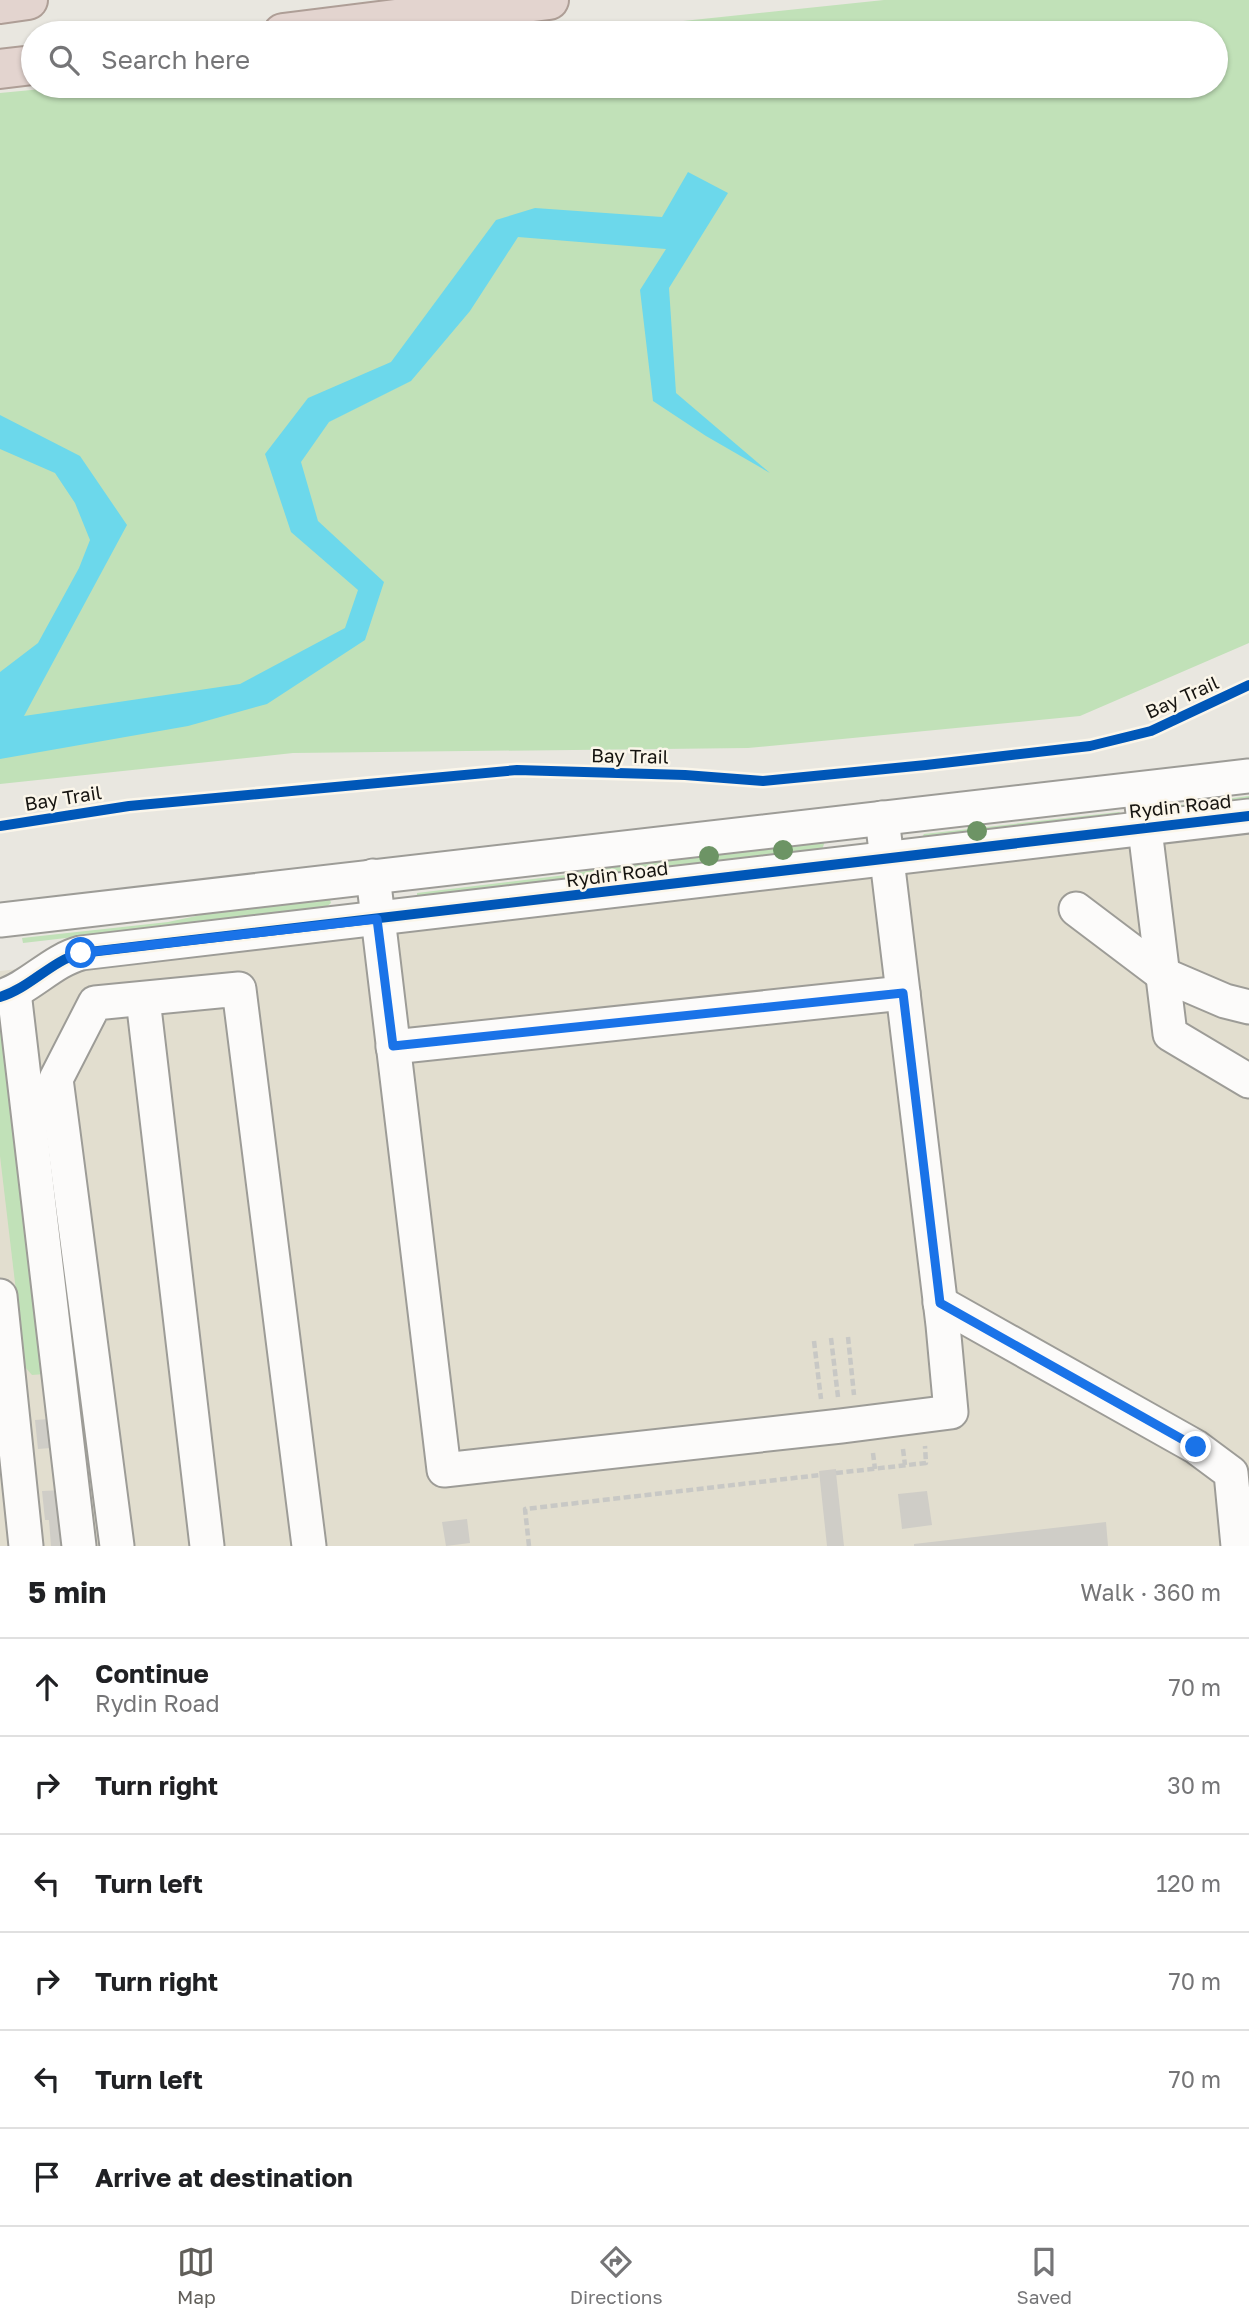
<!DOCTYPE html>
<html lang="en">
<head>
<meta charset="utf-8">
<style>
	:root { --surface:#fff; --page:#f2f2f2; --text:#202124; --muted:#757577; --line:#e0e0e0; --accent:#605e59 }
	body { margin:0; font-family:"Golos Text",sans-serif; background:var(--page); color:var(--text) }
	.stop { position:absolute; width:21px; height:21px; margin:-16px; border:5px solid #1a73e8; border-radius:50%; background:#fff }
	.stop.end { background:#1a73e8; border-color:#fff; box-shadow:0 2px 7px #0008 }
	.list { margin:0; padding:0; list-style:none }
	h2 { display:flex; justify-content:space-between; align-items:center; height:91px; margin:0; padding:0 28px; font-size:30px }
	h2 small { font-size:23px; font-weight:400; color:var(--muted) }
	.list li { display:grid; grid-template-columns:46px 1fr auto; gap:21px; align-items:center; box-sizing:border-box; height:98px; padding:0 28px; border-top:2px solid var(--line) }
	.list b { display:block; font-size:26px; white-space:nowrap }
	.list p { margin:0; font-size:23px; white-space:nowrap; color:var(--muted) }
	.list em { font-size:23px; font-style:normal; color:var(--muted) }
	.icon { flex:none; width:38px; height:38px; fill:none; stroke:currentColor; stroke-width:2; stroke-linecap:round; stroke-linejoin:round }
	.map { position:relative; flex:none; width:1249px; height:1546px; overflow:hidden }
	.search { position:absolute; background:var(--surface); box-shadow:0 2px 5px #0004; left:21px; right:21px; top:21px; height:77px; display:flex; align-items:center; gap:18px; box-sizing:border-box; padding:0 24px; border-radius:38px; color:var(--muted); font-size:26px }
	.sheet { height:679px; background:var(--surface) }
	nav { display:flex; justify-content:space-around; align-items:center; box-sizing:border-box; height:98px; border-top:2px solid var(--line); background:var(--surface); font-size:19px; color:var(--muted) }
	nav a { display:grid; justify-items:center; gap:4px }
	nav .on { color:var(--accent) }
	.map>svg:first-child { display:block }
	.built { fill:#e2decf }
	.green { fill:#c1e1b8 }
	.water { fill:#6cd8eb }
	.building { fill:#cfcdc7 }
	.lines { fill:none; stroke-linecap:round; stroke-linejoin:round }
	.minor-casing { stroke:#9d9c97; stroke-width:37 }
	.highway-casing { stroke:#ae9e96; stroke-width:42 }
	.path { stroke:#c8c8c5; stroke-width:4.5; stroke-dasharray:7 3.5; stroke-linecap:butt }
	.minor { stroke:#fcfbfa; stroke-width:33 }
	.highway { stroke:#e3d4cf; stroke-width:38 }
	.cycleway-casing { stroke:#fbf6ea; stroke-width:15 }
	.cycleway { stroke:#0057b8; stroke-width:10 }
	.tree { fill:#6d9465 }
	.route { stroke:#1a73e8; stroke-width:9 }
	.labels { text-anchor:middle; stroke-width:5; stroke-linejoin:round; paint-order:stroke }
	.street-label { font-size:19px; fill:#171511; stroke:#fbf6ea }
</style>
</head>
<body>
<div class="map">
<svg width="1249" height="1546" viewBox="0 0 1249 1546">
	<rect width="100%" height="100%" fill="#e9e7e0"/>
	<polygon class="built" points="1249,835 1249,1546 0,1546 0,971"/>
	<g class="green">
		<polygon points="884,0 1249,0 1249,643 1080,716 748,748 293,753 0,784 0,93 73,86 1216,86 1216,33 569,33"/>
		<polygon points="1249,796 1249,801 1179,808 1180,805"/>
		<polygon points="1119,812 1122,814 922,837 924,834"/>
		<polygon points="825,841 822,850 417,898 417,893 566,875 626,863"/>
		<polygon points="329,896 331,903 325,908 23,943 22,938 168,922 248,905"/>
		<polygon points="0,1025 3,1025 44,1374 32,1375 25,1367 0,1156"/>
	</g>
	<polygon class="water" points="688,172 728,193 669,288 676,393 770,473 706,436 653,401 640,290 666,249 518,237 470,311 411,381 329,422 301,462 318,521 384,582 365,640 267,704 188,726 0,759 0,672 38,643 79,568 90,540 75,503 55,473 0,449 0,415 80,456 127,525 24,716 240,684 345,628 358,590 291,532 265,454 308,398 391,362 496,220 535,208 662,217"/>
	<g class="building">
		<polygon points="49,1419 51,1448 38,1449 35,1420"/>
		<polygon points="836,1469 836,1473 844,1546 827,1546 819,1471"/>
		<polygon points="64,1490 68,1546 51,1546 49,1520 45,1520 42,1491"/>
		<polygon points="927,1491 932,1525 902,1529 898,1494"/>
		<polygon points="467,1519 470,1543 446,1546 442,1522"/>
		<polygon points="1106,1522 1108,1546 914,1546 914,1544"/>
	</g>
	<g class="lines">
		<g class="minor-casing">
			<g id="minor">
				<polyline points="1142,805 1170,1034 1249,1081"/>
				<polyline points="373,876 444,1470 841,1426 951,1412 943,1325 882,818"/>
				<polyline points="1076,909 1162,974 1225,1001 1249,1007"/>
				<polyline points="0,920 1249,776"/>
				<polyline points="14,992 79,1546"/>
				<path d="M0 997C30 988 51 961 81 953L1249 816"/>
				<polyline points="143,999 207,1546"/>
				<polyline points="393,1047 903,993"/>
				<polyline points="0,1296 26,1546"/>
				<polyline points="940,1303 1196,1447 1231,1473 1238,1546"/>
				<polyline points="117,1546 56,1079 95,1003 239,989 309,1546"/>
			</g>
		</g>
		<g class="highway-casing">
			<g id="highway">
				<polyline points="0,4 28,0"/>
				<polyline points="283,33 549,0"/>
				<polyline points="0,69 33,65"/>
			</g>
		</g>
		<g class="path">
			<polyline points="848,1337 854,1395"/>
			<polyline points="831,1338 838,1397"/>
			<polyline points="814,1341 821,1399"/>
			<polyline points="903,1449 905,1465"/>
			<polyline points="873,1453 875,1469"/>
			<polyline points="836,1473 926,1463 925,1446"/>
			<polyline points="529,1546 525,1509 820,1475"/>
		</g>
		<use href="#minor" class="minor"/>
		<use href="#highway" class="highway"/>
		<g class="cycleway-casing">
			<g id="cycleway">
				<polyline points="0,826 129,806 517,770 685,775 763,781 926,765 1090,746 1151,731 1249,685"/>
				<path d="M0 997C30 988 51 961 81 953L1249 816"/>
			</g>
		</g>
		<use href="#cycleway" class="cycleway"/>
	</g>
	<g class="tree">
		<circle cx="977" cy="831" r="10"/>
		<circle cx="783" cy="850" r="10"/>
		<circle cx="709" cy="856" r="10"/>
	</g>
	<g class="lines">
		<polyline class="route" points="81,953 377,919 393,1046 903,993 940,1303 1196,1447"/>
	</g>
	<g class="labels">
		<g class="street-label">
			<text transform="translate(1182 697) rotate(-24)" y="7">Bay Trail</text>
			<text transform="translate(630 756) rotate(1)" y="7">Bay Trail</text>
			<text transform="translate(63 798) rotate(-9)" y="7">Bay Trail</text>
			<text transform="translate(1180 806) rotate(-6)" y="7">Rydin Road</text>
			<text transform="translate(617 874) rotate(-7)" y="7">Rydin Road</text>
		</g>
	</g>
</svg>
<div class="stop" style="left:81px;top:953px"></div>
<div class="stop end" style="left:1196px;top:1447px"></div>
<div class="search"><svg class="icon" aria-label="search" viewBox="0 0 24 24"><circle cx="10" cy="10" r="6"/><path d="M15 15l6 6"/></svg>Search here</div>
</div>
<section class="sheet">
<h2>5 min<small>Walk · 360 m</small></h2>
<ul class="list">
<li><svg class="icon" aria-label="ahead" viewBox="0 0 24 24"><path d="M12 20V5M6 11l6-6 6 6"/></svg><div><b>Continue</b><p>Rydin Road</p></div><em>70 m</em></li>
<li><svg class="icon" aria-label="right" viewBox="0 0 24 24"><path d="M7 20v-9h11M14 6l5 5-5 5"/></svg><div><b>Turn right</b></div><em>30 m</em></li>
<li><svg class="icon" aria-label="left" viewBox="0 0 24 24"><path d="M17 20v-9H6M10 6l-5 5 5 5"/></svg><div><b>Turn left</b></div><em>120 m</em></li>
<li><svg class="icon" aria-label="right" viewBox="0 0 24 24"><path d="M7 20v-9h11M14 6l5 5-5 5"/></svg><div><b>Turn right</b></div><em>70 m</em></li>
<li><svg class="icon" aria-label="left" viewBox="0 0 24 24"><path d="M17 20v-9H6M10 6l-5 5 5 5"/></svg><div><b>Turn left</b></div><em>70 m</em></li>
<li><svg class="icon" aria-label="arrive" viewBox="0 0 24 24"><path d="M6 21V4h12l-3 4 3 4H6"/></svg><div><b>Arrive at destination</b></div></li>
</ul>
</section>
<nav>
<a class="on"><svg class="icon" aria-label="map" viewBox="0 0 24 24"><path d="M3 6l6-2 6 2 6-2v14l-6 2-6-2-6 2zM9 4v14M15 6v14"/></svg>Map</a>
<a><svg class="icon" aria-label="directions" viewBox="0 0 24 24"><path d="M12 3l9 9-9 9-9-9zM9 14v-3h6M13 9l2 2-2 2"/></svg>Directions</a>
<a><svg class="icon" aria-label="saved" viewBox="0 0 24 24"><path d="M7 4h10v16l-5-4-5 4z"/></svg>Saved</a>
</nav>
</body>
</html>
